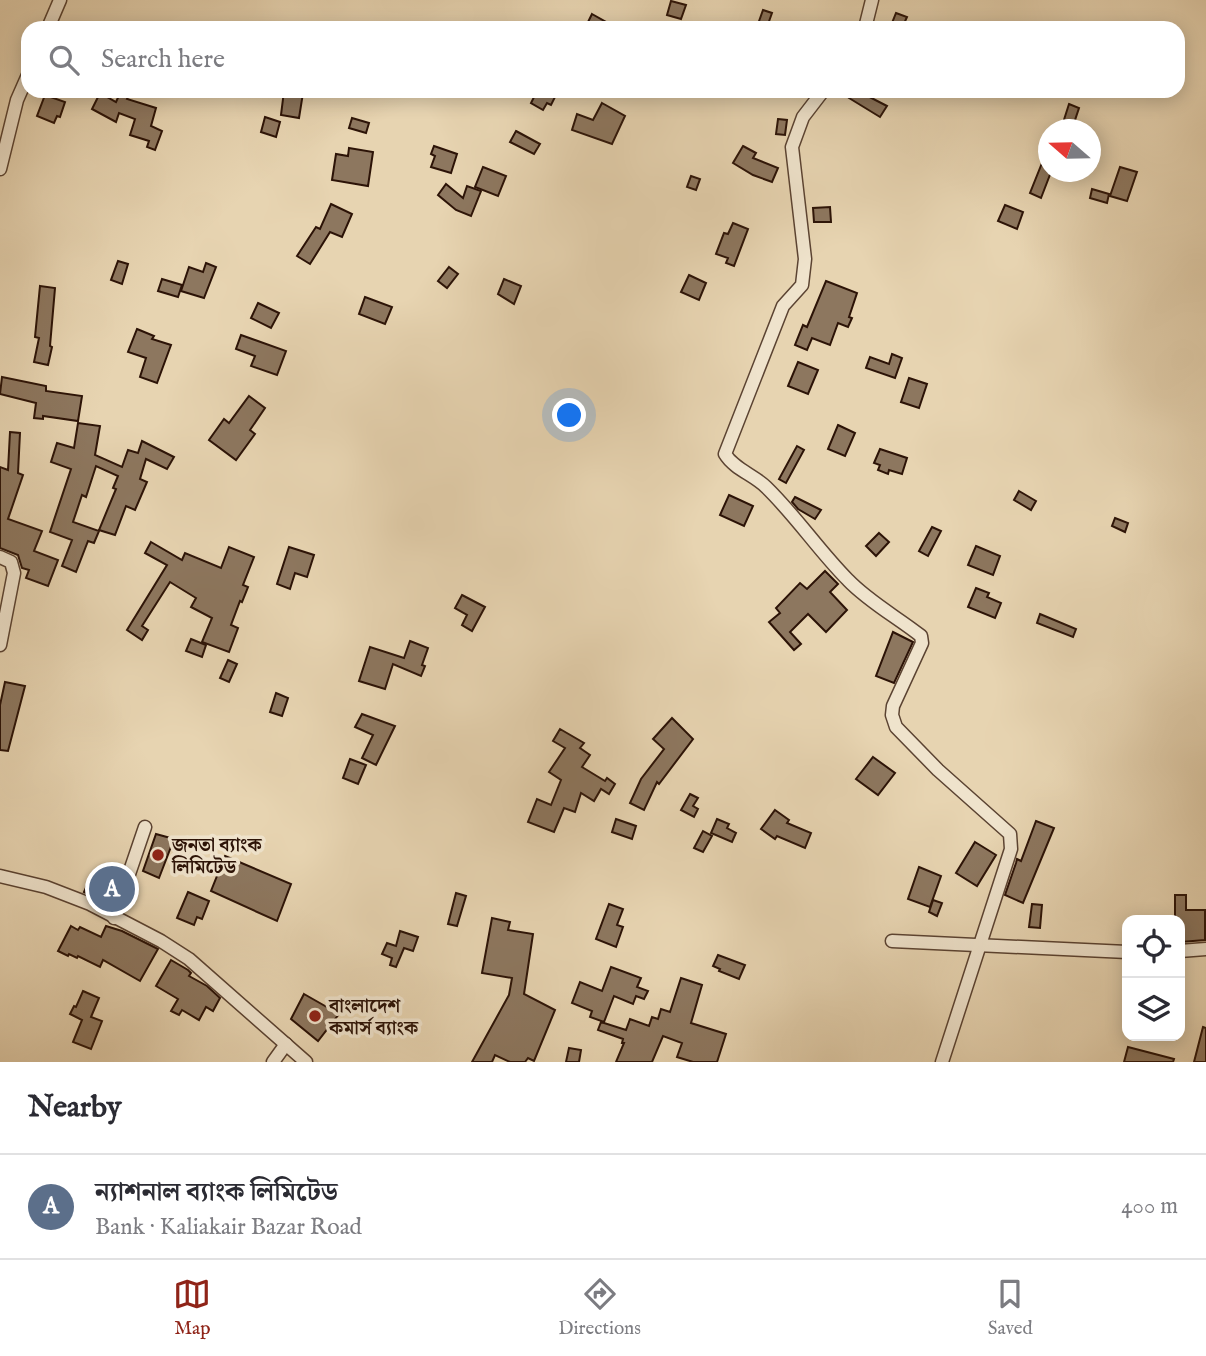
<!DOCTYPE html>
<html lang="en">
<head>
<meta charset="utf-8">
<style>
	:root { --surface:#fff; --page:#f2f2f3; --text:#2b2b33; --muted:#7c7c81; --line:#e1e1e2; --accent:#8f2418 }
	body { margin:0; font-family:"IM FELL English","Noto Serif Bengali",serif; background:var(--page); color:var(--text) }
	.controls { position:absolute; right:21px; bottom:21px; display:grid; overflow:hidden; border-radius:14px; box-shadow:0 4px 18px #0003 }
	.controls button { width:63px; height:63px; display:grid; place-items:center; padding:0; border:0; border-bottom:2px solid var(--line); background:var(--surface); color:var(--text); font:35px sans-serif }
	.compass { position:absolute; left:1038px; top:119px; width:63px; height:63px; border-radius:50%; background:var(--surface); box-shadow:0 4px 18px #0003; rotate:290deg }
	.you { position:absolute; left:570px; top:416px; width:24px; height:24px; margin:-18px; border:5px solid #fff; border-radius:50%; background:#1a73e8; box-shadow:0 0 0 10px #1a73e833 }
	.badge { display:grid; place-items:center; width:46px; height:46px; border-radius:50%; background:var(--accent); color:#fff; font-size:23px; font-weight:700 }
	.pin { position:absolute; translate:-50% -50%; border:4px solid #fff; box-shadow:0 2px 7px #0006 }
	.list { margin:0; padding:0; list-style:none }
	h2 { display:flex; justify-content:space-between; align-items:center; height:91px; margin:0; padding:0 28px; font-size:30px }
	h2 small { font-size:23px; font-weight:400; color:var(--muted) }
	.list li { display:grid; grid-template-columns:46px 1fr auto; gap:21px; align-items:center; box-sizing:border-box; height:105px; padding:0 28px; border-top:2px solid var(--line) }
	.list b { display:block; font-size:26px; white-space:nowrap }
	.list p { margin:0; font-size:23px; white-space:nowrap; color:var(--muted) }
	.list em { font-size:23px; font-style:normal; color:var(--muted) }
	.icon { flex:none; width:38px; height:38px; fill:none; stroke:currentColor; stroke-width:2; stroke-linecap:round; stroke-linejoin:round }
	.map { position:relative; flex:none; width:1206px; height:1062px; overflow:hidden }
	.search { position:absolute; background:var(--surface); box-shadow:0 4px 18px #0003; left:21px; right:21px; top:21px; height:77px; display:flex; align-items:center; gap:18px; box-sizing:border-box; padding:0 24px; border-radius:21px; color:var(--muted); font-size:26px }
	.sheet { height:196px; background:var(--surface) }
	nav { display:flex; justify-content:space-around; align-items:center; box-sizing:border-box; height:98px; border-top:2px solid var(--line); background:var(--surface); font-size:19px; color:var(--muted) }
	nav a { display:grid; justify-items:center; gap:4px }
	nav .on { color:var(--accent) }
	.map>svg:first-child { display:block }
	.building { fill:#8d775f; stroke:#2c1307; stroke-width:2 }
	.lines { fill:none; stroke-linecap:round; stroke-linejoin:round }
	.minor-casing { stroke:#5b4332; stroke-width:15 }
	.minor { stroke:#efe3cc; stroke-width:12 }
	.poi-dot { fill:#8f2418; stroke:#efe3cc; stroke-width:2.5 }
	.labels { text-anchor:middle; stroke-width:7; stroke-linejoin:round; paint-order:stroke }
	.poi-label { font-size:19px; font-weight:bold; fill:#2c1307; stroke:#efe3cc; text-anchor:start }
</style>
</head>
<body>
<div class="map">
<svg width="1206" height="1062" viewBox="0 0 1206 1062">
	<rect width="100%" height="100%" fill="#e7d4b1"/>
	<filter id="stains"><feTurbulence type="fractalNoise" baseFrequency=".00286" numOctaves="4"/><feColorMatrix values="0 0 0 0 .2 0 0 0 0 .09 0 0 0 0 .02 0 0 0 .5 -.17"/></filter>
	<radialGradient id="worn" r=".72"><stop offset=".6" stop-color="#630" stop-opacity="0"/><stop offset="1" stop-color="#630" stop-opacity=".3"/></radialGradient>
	<g class="building">
		<polygon points="671,1 686,5 681,19 667,15"/>
		<polygon points="763,10 772,13 767,27 758,24"/>
		<polygon points="896,13 907,17 902,28 890,28"/>
		<polygon points="592,14 606,22 603,28 594,28 587,24"/>
		<polygon points="121,91 131,91 127,99 156,108 151,126 162,131 155,150 147,147 149,141 130,135 135,119 119,113 116,122 92,109 100,93 116,102"/>
		<polygon points="284,91 303,93 299,118 281,115"/>
		<polygon points="537,91 553,91 551,95 555,97 551,105 547,103 543,110 531,103"/>
		<polygon points="853,91 858,91 887,106 880,117 849,98"/>
		<polygon points="45,95 65,102 60,117 57,116 54,123 37,116"/>
		<polygon points="602,103 625,116 612,144 572,130 577,114 593,120"/>
		<polygon points="1069,104 1079,108 1072,129 1062,126"/>
		<polygon points="265,117 280,122 276,137 261,132"/>
		<polygon points="352,118 369,123 366,133 349,128"/>
		<polygon points="778,119 787,120 785,135 776,134"/>
		<polygon points="516,131 540,144 534,154 510,142"/>
		<polygon points="434,146 457,154 451,173 431,167 435,156 431,154"/>
		<polygon points="743,146 756,153 753,158 778,168 772,182 753,175 733,163"/>
		<polygon points="349,148 373,152 368,186 332,180 336,154 348,156"/>
		<polygon points="1048,148 1048,172 1051,172 1041,198 1030,193"/>
		<polygon points="483,167 506,176 498,196 475,187"/>
		<polygon points="1120,167 1137,172 1127,201 1110,196"/>
		<polygon points="691,176 700,179 696,190 687,187"/>
		<polygon points="446,184 463,198 467,186 481,191 471,216 456,210 438,195"/>
		<polygon points="1092,189 1109,194 1107,203 1090,198"/>
		<polygon points="331,204 352,214 342,237 330,232 310,264 297,256 316,227 320,229"/>
		<polygon points="1005,205 1023,212 1017,229 998,221"/>
		<polygon points="830,207 831,222 814,222 813,208"/>
		<polygon points="733,223 748,229 734,266 726,263 728,258 716,254 724,233 728,234"/>
		<polygon points="118,261 128,264 122,284 111,280"/>
		<polygon points="206,263 216,267 204,298 181,291 189,267 203,272"/>
		<polygon points="449,267 458,274 447,288 438,281"/>
		<polygon points="689,275 706,283 699,300 681,292"/>
		<polygon points="162,279 182,285 178,297 158,291"/>
		<polygon points="504,279 521,286 514,304 498,294"/>
		<polygon points="826,281 857,293 849,317 852,318 848,327 838,323 830,345 812,338 807,350 795,345 803,325 807,327"/>
		<polygon points="40,286 55,288 50,346 52,347 48,365 34,362 39,338 35,337"/>
		<polygon points="365,297 392,307 385,324 359,314"/>
		<polygon points="258,303 279,313 271,328 251,318"/>
		<polygon points="137,329 154,336 152,339 171,345 157,383 140,377 146,358 128,352"/>
		<polygon points="241,335 286,351 277,375 251,366 255,356 236,349"/>
		<polygon points="892,354 902,358 895,378 866,368 870,357 889,364"/>
		<polygon points="798,362 818,370 808,394 788,386"/>
		<polygon points="2,377 46,386 46,391 82,396 78,421 43,416 43,419 34,418 36,403 0,394"/>
		<polygon points="909,378 927,384 919,408 901,402"/>
		<polygon points="249,396 265,408 250,430 255,434 236,460 209,440 224,419 229,423"/>
		<polygon points="78,423 100,426 95,455 122,467 128,450 138,453 142,441 174,457 167,469 146,459 140,479 147,482 135,510 126,506 115,535 99,530 116,489 113,488 118,476 96,466 86,497 82,495 73,522 99,531 94,543 88,541 76,572 62,566 72,540 50,532 71,469 51,462 57,443 74,448"/>
		<polygon points="838,425 855,433 845,456 828,449"/>
		<polygon points="10,432 20,433 18,473 23,475 8,519 42,531 34,551 58,560 48,586 26,578 29,570 22,568 18,555 0,548 0,467 8,470"/>
		<polygon points="797,446 804,450 786,483 779,479"/>
		<polygon points="880,449 907,458 902,474 889,470 888,474 878,470 880,465 874,463"/>
		<polygon points="1019,491 1036,501 1031,510 1014,500"/>
		<polygon points="729,495 753,506 744,526 720,515"/>
		<polygon points="795,497 821,510 815,519 798,509 792,502"/>
		<polygon points="1115,518 1128,523 1125,532 1112,526"/>
		<polygon points="932,527 941,531 928,556 919,551"/>
		<polygon points="879,533 889,542 876,556 866,546"/>
		<polygon points="151,542 182,560 185,553 221,568 229,547 254,557 243,585 248,587 242,602 240,601 231,625 238,628 229,652 202,642 212,618 191,607 196,598 170,582 142,626 148,630 142,640 127,630 167,565 145,553"/>
		<polygon points="976,546 1000,556 993,575 968,565"/>
		<polygon points="289,547 314,555 307,577 295,573 290,589 277,584"/>
		<polygon points="825,571 838,584 830,592 847,610 826,632 808,614 790,632 801,644 794,650 769,622 780,613 776,608 800,583 807,589"/>
		<polygon points="976,588 989,593 987,597 1001,603 995,618 968,607"/>
		<polygon points="462,595 485,607 472,631 462,625 467,615 455,608"/>
		<polygon points="1040,614 1076,629 1073,637 1037,623"/>
		<polygon points="893,632 913,642 894,683 876,676"/>
		<polygon points="191,639 206,645 202,657 186,651"/>
		<polygon points="410,641 428,648 422,665 425,666 421,676 393,664 385,689 359,681 370,647 404,658"/>
		<polygon points="228,660 237,664 229,682 220,678"/>
		<polygon points="5,682 25,686 8,751 0,750 0,705"/>
		<polygon points="276,693 288,698 282,716 270,712"/>
		<polygon points="362,714 395,726 376,765 362,758 373,735 355,727"/>
		<polygon points="672,718 693,739 659,784 657,782 644,810 630,803 641,779 664,749 653,739"/>
		<polygon points="560,729 584,743 580,748 590,755 582,767 605,781 607,778 615,784 609,794 601,789 594,801 581,793 575,812 564,808 554,832 528,822 537,799 551,805 561,780 549,772 565,748 553,741"/>
		<polygon points="873,757 895,773 878,795 856,779"/>
		<polygon points="350,759 366,765 358,784 343,778"/>
		<polygon points="690,794 698,798 693,806 698,809 694,817 681,810"/>
		<polygon points="775,810 789,820 787,823 811,833 805,848 777,836 775,839 761,829"/>
		<polygon points="616,819 636,826 632,839 612,832"/>
		<polygon points="717,819 729,824 727,828 736,833 732,842 711,833"/>
		<polygon points="1036,821 1054,828 1023,903 1005,895 1016,863 1017,859 1021,861"/>
		<polygon points="703,831 712,836 703,852 694,848"/>
		<polygon points="156,834 174,839 159,878 143,871"/>
		<polygon points="975,842 996,855 977,886 956,873"/>
		<polygon points="225,856 291,884 277,921 211,891"/>
		<polygon points="919,867 941,876 930,907 908,899"/>
		<polygon points="93,872 107,874 108,872 119,876 109,904 84,892"/>
		<polygon points="188,892 209,901 202,919 197,917 194,925 177,918"/>
		<polygon points="456,893 466,896 457,926 448,924"/>
		<polygon points="1175,895 1186,895 1186,910 1205,910 1205,940 1181,942 1180,920 1175,920"/>
		<polygon points="933,900 942,903 937,916 929,912"/>
		<polygon points="609,904 623,909 617,925 623,927 616,947 596,939"/>
		<polygon points="1032,904 1042,905 1040,928 1029,927"/>
		<polygon points="492,918 510,922 508,930 533,934 524,994 555,1010 534,1061 528,1058 525,1062 510,1062 495,1055 492,1062 472,1062 509,995 512,978 482,973"/>
		<polygon points="71,926 78,930 80,927 101,937 106,926 122,931 158,949 140,981 103,960 100,967 78,956 77,958 69,954 68,956 58,951"/>
		<polygon points="400,931 418,937 413,951 404,948 396,967 390,965 392,958 382,954 387,943 396,946"/>
		<polygon points="718,955 745,965 739,979 719,971 720,969 713,966"/>
		<polygon points="171,960 188,970 191,973 189,976 207,986 220,998 213,1011 206,1007 199,1020 182,1010 179,1015 171,1011 178,999 156,986"/>
		<polygon points="611,967 641,978 637,987 648,991 644,999 636,996 633,1004 614,996 604,1022 590,1017 592,1011 572,1003 580,982 602,991"/>
		<polygon points="681,978 702,985 691,1023 726,1034 717,1062 693,1062 677,1057 682,1043 663,1036 652,1062 616,1062 624,1043 622,1043 623,1039 598,1030 601,1022 626,1030 630,1019 649,1026 652,1017 658,1019 661,1009 670,1012"/>
		<polygon points="83,991 99,998 91,1017 102,1021 91,1049 73,1042 82,1020 70,1014 74,1006 76,1007"/>
		<polygon points="304,994 339,1014 318,1041 291,1019"/>
		<polygon points="1203,1027 1206,1028 1206,1062 1194,1062"/>
		<polygon points="1128,1047 1174,1059 1173,1062 1124,1062"/>
		<polygon points="569,1048 581,1050 579,1062 566,1062"/>
	</g>
	<g class="lines">
		<g class="minor-casing">
			<g id="minor">
				<polyline points="48,28 60,0"/>
				<polyline points="865,28 872,0"/>
				<path d="M823 91 803 117 792 147 805 259 802 285 783 306 725 454C734 469 754 475 766 487 796 516 819 551 848 580 869 602 897 617 921 636L922 643 893 706 892 715 896 727 938 770 1010 834 1011 849 942 1062"/>
				<polyline points="0,169 17,100 28,75"/>
				<polyline points="0,557 11,562 14,573 0,645"/>
				<polyline points="0,876 46,887 90,904 161,941 189,959 306,1062"/>
				<polyline points="114,918 145,827"/>
				<polyline points="892,941 1127,952"/>
				<polyline points="1180,951 1206,949"/>
				<polyline points="273,1062 286,1044"/>
			</g>
		</g>
		<use href="#minor" class="minor"/>
	</g>
	<g class="poi-dot">
		<circle cx="158" cy="855" r="7"/>
		<circle cx="315" cy="1016" r="7"/>
	</g>
	<g class="labels">
		<g class="poi-label">
			<text x="172" y="851">জনতা ব্যাংক<tspan x="172" dy="22">লিমিটেড</tspan></text>
			<text x="329" y="1012">বাংলাদেশ<tspan x="329" dy="22">কমার্স ব্যাংক</tspan></text>
		</g>
	</g>
	<rect width="100%" height="100%" filter="url(#stains)"/>
	<rect width="100%" height="100%" fill="url(#worn)"/>
</svg>
<div class="controls">
<button><svg class="icon" aria-label="locate" viewBox="0 0 24 24"><circle cx="12" cy="12" r="6"/><path d="M12 2v4M12 18v4M2 12h4M18 12h4"/></svg></button>
<button><svg class="icon" aria-label="layers" viewBox="0 0 24 24"><path d="M12 4l9 5-9 5-9-5zM3 14l9 5 9-5"/></svg></button>
</div>
<svg class="compass" viewBox="-18 -18 36 36"><path d="M0-13l5 13h-10z" fill="#e53935"/><path d="M0 13l5-13h-10z" fill="#7c7c81"/></svg>
<div class="you"></div>
<div class="pin badge" style="left:112px;top:889px;background:#5c6f8a">A</div>
<div class="search"><svg class="icon" aria-label="search" viewBox="0 0 24 24"><circle cx="10" cy="10" r="6"/><path d="M15 15l6 6"/></svg>Search here</div>
</div>
<section class="sheet">
<h2>Nearby<small></small></h2>
<ul class="list">
<li><span class="badge" style="background:#5c6f8a">A</span><div><b>ন্যাশনাল ব্যাংক লিমিটেড</b><p>Bank · Kaliakair Bazar Road</p></div><em>400 m</em></li>
</ul>
</section>
<nav>
<a class="on"><svg class="icon" aria-label="map" viewBox="0 0 24 24"><path d="M3 6l6-2 6 2 6-2v14l-6 2-6-2-6 2zM9 4v14M15 6v14"/></svg>Map</a>
<a><svg class="icon" aria-label="directions" viewBox="0 0 24 24"><path d="M12 3l9 9-9 9-9-9zM9 14v-3h6M13 9l2 2-2 2"/></svg>Directions</a>
<a><svg class="icon" aria-label="saved" viewBox="0 0 24 24"><path d="M7 4h10v16l-5-4-5 4z"/></svg>Saved</a>
</nav>
</body>
</html>
